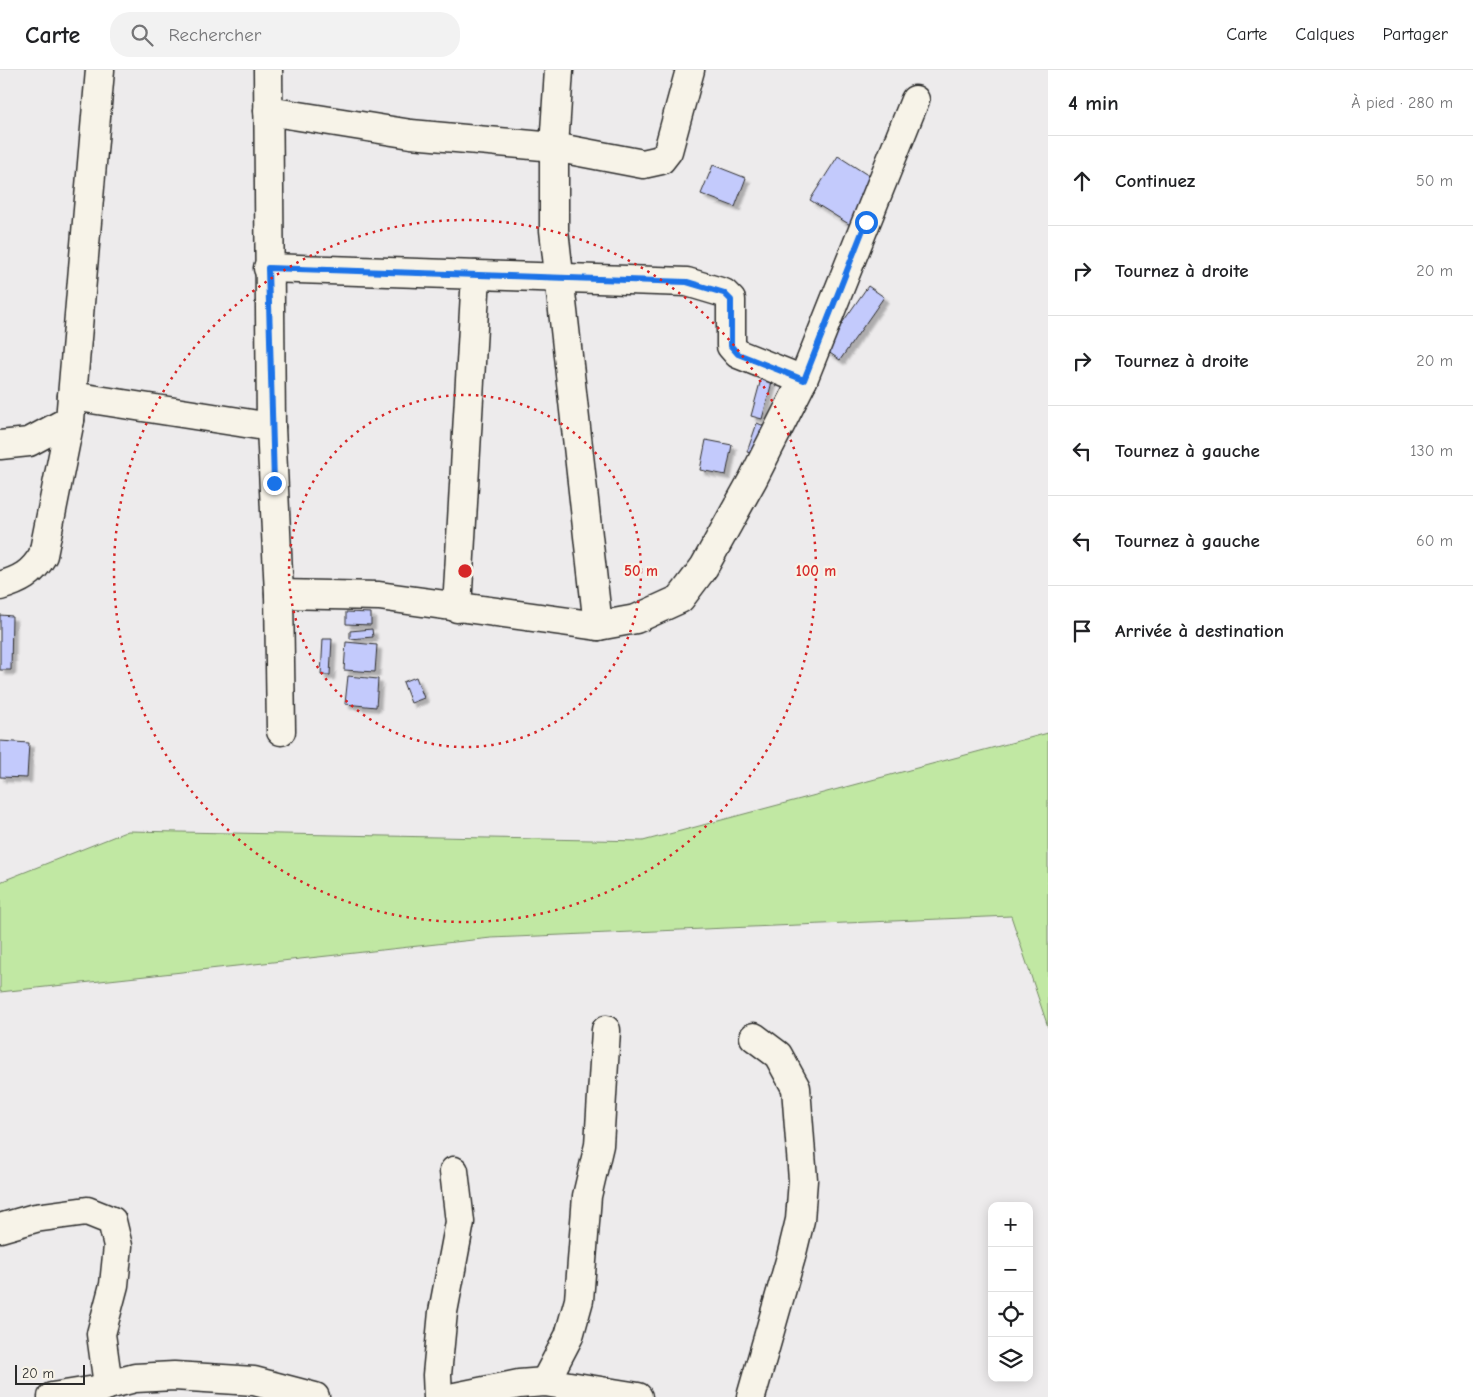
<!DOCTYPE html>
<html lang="fr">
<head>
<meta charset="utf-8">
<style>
	:root { --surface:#fff; --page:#f2f2f2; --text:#202124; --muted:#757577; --line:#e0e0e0 }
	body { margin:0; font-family:"Comic Neue",sans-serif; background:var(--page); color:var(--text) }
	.controls { position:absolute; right:15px; bottom:15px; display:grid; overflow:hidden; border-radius:10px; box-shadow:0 2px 12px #0003 }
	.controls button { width:45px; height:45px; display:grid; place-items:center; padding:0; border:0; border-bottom:1px solid var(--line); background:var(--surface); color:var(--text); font:25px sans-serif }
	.scale { position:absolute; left:15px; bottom:12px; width:70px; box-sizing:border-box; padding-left:5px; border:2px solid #2b2b2b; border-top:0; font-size:14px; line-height:18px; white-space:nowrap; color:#2b2b2b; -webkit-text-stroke:4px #f7f3e8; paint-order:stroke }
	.stop { position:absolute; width:15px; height:15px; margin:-11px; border:4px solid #1a73e8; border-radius:50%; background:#fff }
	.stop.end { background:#1a73e8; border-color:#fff; box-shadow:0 1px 5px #0008 }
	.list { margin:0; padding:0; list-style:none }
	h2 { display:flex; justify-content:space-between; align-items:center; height:65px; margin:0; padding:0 20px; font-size:21px }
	h2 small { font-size:16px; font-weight:400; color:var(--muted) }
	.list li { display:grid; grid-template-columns:32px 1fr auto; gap:15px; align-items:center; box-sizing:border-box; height:90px; padding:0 20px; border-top:1px solid var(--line) }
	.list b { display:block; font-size:19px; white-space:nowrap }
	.list em { font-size:16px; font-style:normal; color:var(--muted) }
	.icon { flex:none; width:28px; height:28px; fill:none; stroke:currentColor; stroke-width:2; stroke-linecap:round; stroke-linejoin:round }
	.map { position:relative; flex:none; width:1048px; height:1327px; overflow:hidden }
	header { display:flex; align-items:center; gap:30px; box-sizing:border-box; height:70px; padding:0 25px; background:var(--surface); border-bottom:1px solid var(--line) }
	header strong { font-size:24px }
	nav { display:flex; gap:28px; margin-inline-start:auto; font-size:18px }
	.search { width:350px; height:45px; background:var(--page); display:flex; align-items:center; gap:12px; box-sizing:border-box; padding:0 18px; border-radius:20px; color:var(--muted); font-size:19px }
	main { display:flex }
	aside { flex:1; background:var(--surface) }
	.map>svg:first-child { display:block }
	.green { fill:#c1e8a3; stroke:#768a67 }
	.building { fill:#c3cafc; stroke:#2b2b2b; filter:url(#shadow) }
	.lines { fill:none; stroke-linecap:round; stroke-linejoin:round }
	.minor-casing { stroke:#2b2b2b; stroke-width:31 }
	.minor { stroke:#f7f3e8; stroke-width:28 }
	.route { stroke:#1a73e8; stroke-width:6 }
	.ring { fill:none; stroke:#d62828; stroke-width:2.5; stroke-dasharray:2.5 5 }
	.centre { fill:#d62828; stroke:#f7f3e8; stroke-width:2.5 }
	.ring-label { font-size:15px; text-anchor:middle; font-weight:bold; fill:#d62828; stroke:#f7f3e8; stroke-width:4.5; stroke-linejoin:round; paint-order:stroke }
</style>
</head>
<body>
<header>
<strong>Carte</strong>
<div class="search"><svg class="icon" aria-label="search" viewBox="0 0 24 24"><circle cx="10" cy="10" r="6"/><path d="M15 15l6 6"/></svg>Rechercher</div>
<nav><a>Carte</a><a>Calques</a><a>Partager</a></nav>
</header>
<main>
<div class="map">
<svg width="1048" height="1327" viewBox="0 0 1048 1327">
	<defs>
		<filter id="shadow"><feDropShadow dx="4.5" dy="4.5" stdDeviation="1" flood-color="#0004"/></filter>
	</defs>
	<rect width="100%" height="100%" fill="#edebec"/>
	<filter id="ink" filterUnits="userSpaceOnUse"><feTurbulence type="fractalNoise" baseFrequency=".02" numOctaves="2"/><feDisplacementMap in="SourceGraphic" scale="10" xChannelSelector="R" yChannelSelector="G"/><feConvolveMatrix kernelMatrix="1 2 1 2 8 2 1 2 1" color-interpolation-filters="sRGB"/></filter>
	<g filter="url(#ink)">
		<polygon class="green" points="1048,663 1048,957 1011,846 491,868 0,922 0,812 128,761 643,771"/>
		<g class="building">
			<polygon points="838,86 880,113 852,156 810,130"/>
			<polygon points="713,95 746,108 735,137 701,124"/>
			<polygon points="868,216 884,227 840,290 824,279"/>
			<polygon points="761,309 772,312 762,349 751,346"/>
			<polygon points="757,353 769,358 760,386 747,382"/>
			<polygon points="706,370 732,375 726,405 700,400"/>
			<polygon points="346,542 371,543 371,555 346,554"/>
			<polygon points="0,545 12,546 11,600 0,600"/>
			<polygon points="372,559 373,567 350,569 350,561"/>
			<polygon points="323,569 332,569 330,605 321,605"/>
			<polygon points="346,572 377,575 375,602 344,600"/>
			<polygon points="348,606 378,609 376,637 345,634"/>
			<polygon points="416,607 424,628 411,633 403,612"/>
			<polygon points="0,671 29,673 27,708 0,707"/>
		</g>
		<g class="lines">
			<g class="minor-casing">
				<g id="minor">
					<polyline points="268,0 271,357 279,524 281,661"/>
					<polyline points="559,0 554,77 554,160 598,556"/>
					<polyline points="268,41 411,64 554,77 643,94 661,90 668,81 690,0"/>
					<polyline points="268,198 687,212 724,223 731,230 731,276 738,284 803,310"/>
					<polyline points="72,326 271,357"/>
					<polyline points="0,375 29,372 70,350"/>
					<path d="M0 516C20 510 32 504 43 485L70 350 100 0"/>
					<polyline points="279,524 379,526 598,556 636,549 680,529 704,497 753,409 803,310 915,30"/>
					<polyline points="457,538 476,205"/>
					<polyline points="0,1158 35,1148 87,1141 112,1151 118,1176 114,1215 101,1264 108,1315 96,1320 52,1327"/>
					<polyline points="545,1312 569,1266 579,1230 587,1126 599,1075 606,960"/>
					<polyline points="108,1315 135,1308 174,1306 254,1311 315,1327"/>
					<polyline points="438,1327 437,1305 443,1242 460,1152 454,1101"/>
					<polyline points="455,1327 519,1314 545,1312 638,1327"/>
					<polyline points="751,1327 791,1187 800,1150 803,1110 796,1018 778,985 754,967"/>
				</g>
			</g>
			<use href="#minor" class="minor"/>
		</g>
	</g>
	<g class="lines" filter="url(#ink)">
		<polyline class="route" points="274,413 268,198 687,212 724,223 731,230 731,276 738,284 804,310 866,152"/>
	</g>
	<g class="ring">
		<circle cx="465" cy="501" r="176"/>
		<circle cx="465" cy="501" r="351"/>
	</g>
	<circle cx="465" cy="501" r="8" class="centre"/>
	<g class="ring-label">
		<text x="641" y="506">50 m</text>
		<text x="816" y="506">100 m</text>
	</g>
</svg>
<div class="controls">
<button>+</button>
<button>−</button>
<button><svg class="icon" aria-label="locate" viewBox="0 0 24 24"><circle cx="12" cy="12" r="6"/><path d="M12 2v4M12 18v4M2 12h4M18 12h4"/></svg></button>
<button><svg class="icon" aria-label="layers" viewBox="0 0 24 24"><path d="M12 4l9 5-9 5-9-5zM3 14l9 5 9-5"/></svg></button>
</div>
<div class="scale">20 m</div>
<div class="stop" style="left:866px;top:152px"></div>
<div class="stop end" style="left:274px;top:413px"></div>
</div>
<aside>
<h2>4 min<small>À pied · 280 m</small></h2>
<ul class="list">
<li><svg class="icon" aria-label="ahead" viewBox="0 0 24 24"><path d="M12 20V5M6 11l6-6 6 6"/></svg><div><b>Continuez</b></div><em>50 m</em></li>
<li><svg class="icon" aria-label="right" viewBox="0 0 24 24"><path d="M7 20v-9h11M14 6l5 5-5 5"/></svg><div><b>Tournez à droite</b></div><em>20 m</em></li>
<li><svg class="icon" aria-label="right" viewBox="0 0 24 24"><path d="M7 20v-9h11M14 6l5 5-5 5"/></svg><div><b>Tournez à droite</b></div><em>20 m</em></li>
<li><svg class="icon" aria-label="left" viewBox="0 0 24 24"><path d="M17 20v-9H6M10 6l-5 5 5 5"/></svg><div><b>Tournez à gauche</b></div><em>130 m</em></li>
<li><svg class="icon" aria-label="left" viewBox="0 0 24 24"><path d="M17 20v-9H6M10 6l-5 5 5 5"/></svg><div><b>Tournez à gauche</b></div><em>60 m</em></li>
<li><svg class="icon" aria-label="arrive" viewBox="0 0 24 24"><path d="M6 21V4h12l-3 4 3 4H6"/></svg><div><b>Arrivée à destination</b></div></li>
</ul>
</aside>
</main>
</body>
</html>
